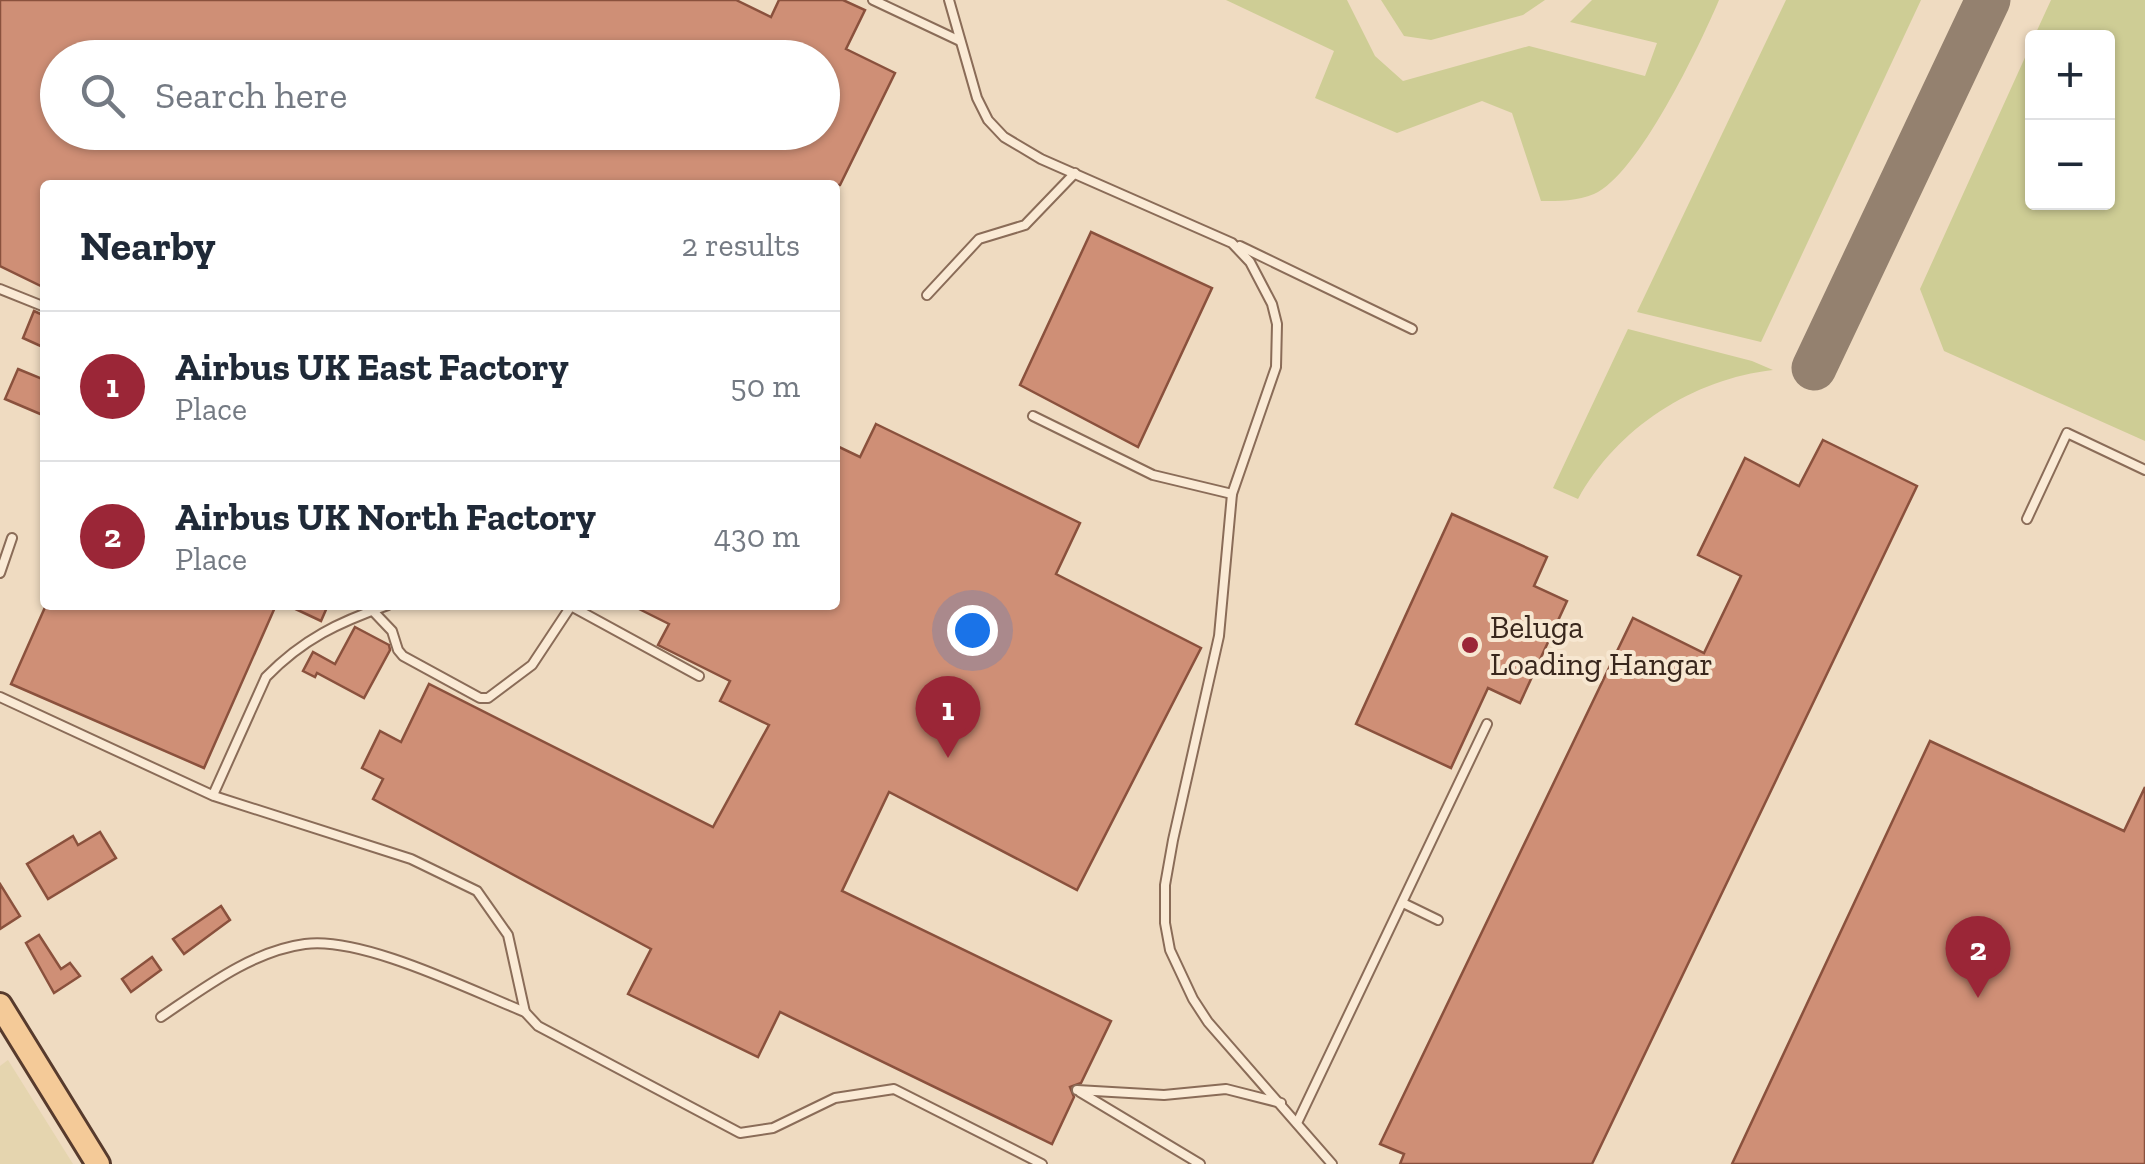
<!DOCTYPE html>
<html lang="en">
<head>
<meta charset="utf-8">
<style>
	:root { --surface:#fff; --page:#f2f2f3; --text:#1f2937; --muted:#747a83; --line:#e0e1e3; --accent:#9b2637 }
	body { margin:0; font-family:"Zilla Slab",serif; background:var(--page); color:var(--text) }
	.controls { position:absolute; right:30px; top:30px; display:grid; overflow:hidden; border-radius:10px; box-shadow:0 2px 8px #0004 }
	.controls button { width:90px; height:90px; display:grid; place-items:center; padding:0; border:0; border-bottom:2px solid var(--line); background:var(--surface); color:var(--text); font:50px sans-serif }
	.you { position:absolute; left:972px; top:630px; width:35px; height:35px; margin:-25px; border:8px solid #fff; border-radius:50%; background:#1a73e8; box-shadow:0 0 0 15px #1a73e833 }
	.badge { display:grid; place-items:center; width:65px; height:65px; border-radius:50%; background:var(--accent); color:#fff; font-size:32px; font-weight:700 }
	.pin { position:absolute; translate:-50% -82px; filter:drop-shadow(0 2px 5px #0008) }
	.pin::after { content:''; position:absolute; top:52px; width:35px; height:30px; background:inherit; clip-path:polygon(0 0,100% 0,50% 100%) }
	.list { margin:0; padding:0; list-style:none }
	h2 { display:flex; justify-content:space-between; align-items:center; height:130px; margin:0; padding:0 40px; font-size:42px }
	h2 small { font-size:32px; font-weight:400; color:var(--muted) }
	.list li { display:grid; grid-template-columns:65px 1fr auto; gap:30px; align-items:center; box-sizing:border-box; height:150px; padding:0 40px; border-top:2px solid var(--line) }
	.list b { display:block; font-size:38px; white-space:nowrap }
	.list p { margin:0; font-size:32px; white-space:nowrap; color:var(--muted) }
	.list em { font-size:32px; font-style:normal; color:var(--muted) }
	.icon { flex:none; width:55px; height:55px; fill:none; stroke:currentColor; stroke-width:2; stroke-linecap:round; stroke-linejoin:round }
	.map { position:relative; flex:none; width:2145px; height:1164px; overflow:hidden }
	.search { position:absolute; background:var(--surface); box-shadow:0 2px 8px #0004; left:40px; top:40px; width:800px; height:110px; display:flex; align-items:center; gap:25px; box-sizing:border-box; padding:0 35px; border-radius:55px; color:var(--muted); font-size:38px }
	.panel { position:absolute; background:var(--surface); box-shadow:0 2px 8px #0004; left:40px; top:180px; width:800px; height:430px; border-radius:10px }
	.map>svg:first-child { display:block }
	.farmland { fill:#e5d5af }
	.green { fill:#cecd95 }
	.lines { fill:none; stroke-linecap:round; stroke-linejoin:round }
	.taxiway { stroke:#94816f; stroke-width:45 }
	.building { fill:#cf8f76; stroke:#8a513d; stroke-width:2.5; fill-rule:evenodd }
	.service-casing { stroke:#8a6c58; stroke-width:12 }
	.primary-casing { stroke:#573b2d; stroke-width:28 }
	.service { stroke:#faead5; stroke-width:8 }
	.primary { stroke:#f4ca98; stroke-width:22 }
	.poi-dot { fill:#9b2637; stroke:#f7e7d1; stroke-width:4 }
	.labels { text-anchor:middle; stroke-width:8; stroke-linejoin:round; paint-order:stroke }
	.poi-label { font-size:32px; fill:#39271d; stroke:#f7e7d1; text-anchor:start }
</style>
</head>
<body>
<div class="map">
<svg width="2145" height="1164" viewBox="0 0 2145 1164">
	<rect width="100%" height="100%" fill="#efdbc1"/>
	<polygon class="farmland" points="8,1060 73,1164 0,1164 0,1066"/>
	<g class="green">
		<path d="M1226 0H1347L1375 56 1403 81 1529 46 1645 76 1657 43 1570 22 1592 0H1719C1700 45 1638 175 1594 194 1578 201 1559 201 1541 201L1512 113 1482 101 1397 133 1315 98 1334 51Z"/>
		<polygon points="1381,0 1545,0 1523,15 1431,40 1404,36"/>
		<polygon points="1786,0 1921,0 1761,342 1637,312"/>
		<polygon points="2051,0 2145,0 2145,441 1944,351 1920,289 2032,42 2032,202 2108,202 2108,38 2034,37"/>
		<path d="M1628 329 1752 361 1773 370C1693 379 1617 428 1578 499L1553 488Z"/>
	</g>
	<g class="lines">
		<polyline class="taxiway" points="1814,368 1988,0"/>
	</g>
	<g class="building">
		<path d="M0 0H736L771 17 779 0H843L865 10 846 49 895 73 840 185H45V288L0 266ZM58 58H822V132H58Z"/>
		<polygon points="1091,232 1212,288 1138,447 1020,385"/>
		<polygon points="34,311 45,316 45,348 23,338"/>
		<polygon points="18,369 45,380 45,416 5,399"/>
		<polygon points="876,424 1080,523 1056,574 1201,648 1077,890 889,792 842,891 1111,1021 1081,1083 1070,1087 1074,1097 1052,1144 780,1012 758,1057 628,994 651,949 373,799 383,779 362,768 380,731 401,742 429,684 713,827 769,725 720,701 730,681 658,645 669,624 631,605 835,605 835,445 860,457"/>
		<polygon points="1823,440 1917,486 1592,1164 1400,1164 1404,1154 1380,1144 1633,618 1704,653 1741,576 1698,555 1745,458 1799,486"/>
		<polygon points="1452,514 1547,557 1534,586 1567,601 1520,703 1488,688 1451,768 1356,724"/>
		<polygon points="46,605 276,605 204,768 11,684"/>
		<polygon points="287,605 328,605 321,621"/>
		<polygon points="355,627 389,645 390,650 364,698 317,673 315,677 303,671 313,652 335,664"/>
		<polygon points="1930,741 2124,831 2145,787 2145,1164 1732,1164"/>
		<polygon points="100,832 116,858 48,899 27,864 73,836 78,845"/>
		<polygon points="0,884 20,916 0,929"/>
		<polygon points="221,906 230,920 184,954 173,939"/>
		<polygon points="39,935 61,969 70,963 80,976 54,993 26,943"/>
		<polygon points="152,957 161,970 131,992 122,979"/>
	</g>
	<g class="lines">
		<g class="service-casing">
			<g id="service">
				<polyline points="873,0 960,41"/>
				<polyline points="949,0 977,98 988,120 1004,137 1041,159 1232,243 1250,262 1272,304 1277,324 1276,367 1232,494 1219,636 1173,840 1165,885 1165,923 1170,950 1193,999 1208,1022 1332,1164"/>
				<polyline points="1240,246 1412,329"/>
				<polyline points="0,289 45,307"/>
				<polyline points="927,295 979,239 1025,225 1075,173"/>
				<polyline points="1033,416 1153,475 1232,494"/>
				<polyline points="2027,519 2067,433 2145,470"/>
				<polyline points="0,573 12,538"/>
				<polyline points="569,605 699,676"/>
				<polyline points="372,610 392,631 398,650 403,656 480,698 488,698 532,665 571,606"/>
				<polyline points="0,697 214,796 411,859 477,891 508,935 525,1012 538,1026 740,1133 773,1128 835,1098 894,1089 1042,1164"/>
				<path d="M213 795 266 677C303 639 339 622 388 605"/>
				<polyline points="1403,903 1438,920"/>
				<path d="M161 1017C204 988 252 951 305 944 362 936 470 990 525 1012"/>
				<polyline points="1077,1090 1164,1095 1226,1089 1281,1103"/>
				<polyline points="1080,1092 1200,1164"/>
				<polyline points="1297,1123 1487,724"/>
			</g>
		</g>
		<g class="primary-casing">
			<polyline id="primary" points="0,1005 98,1164"/>
		</g>
		<use href="#service" class="service"/>
		<use href="#primary" class="primary"/>
	</g>
	<circle class="poi-dot" cx="1470" cy="645" r="10"/>
	<g class="labels">
		<g class="poi-label">
			<text x="1490" y="638">Beluga<tspan x="1490" dy="37">Loading Hangar</tspan></text>
		</g>
	</g>
</svg>
<div class="controls">
<button>+</button>
<button>−</button>
</div>
<div class="you"></div>
<div class="pin badge" style="left:948px;top:758px">1</div>
<div class="pin badge" style="left:1978px;top:998px">2</div>
<div class="search"><svg class="icon" aria-label="search" viewBox="0 0 24 24"><circle cx="10" cy="10" r="6"/><path d="M15 15l6 6"/></svg>Search here</div>
<section class="panel">
<h2>Nearby<small>2 results</small></h2>
<ul class="list">
<li><span class="badge">1</span><div><b>Airbus UK East Factory</b><p>Place</p></div><em>50 m</em></li>
<li><span class="badge">2</span><div><b>Airbus UK North Factory</b><p>Place</p></div><em>430 m</em></li>
</ul>
</section>
</div>
</body>
</html>
